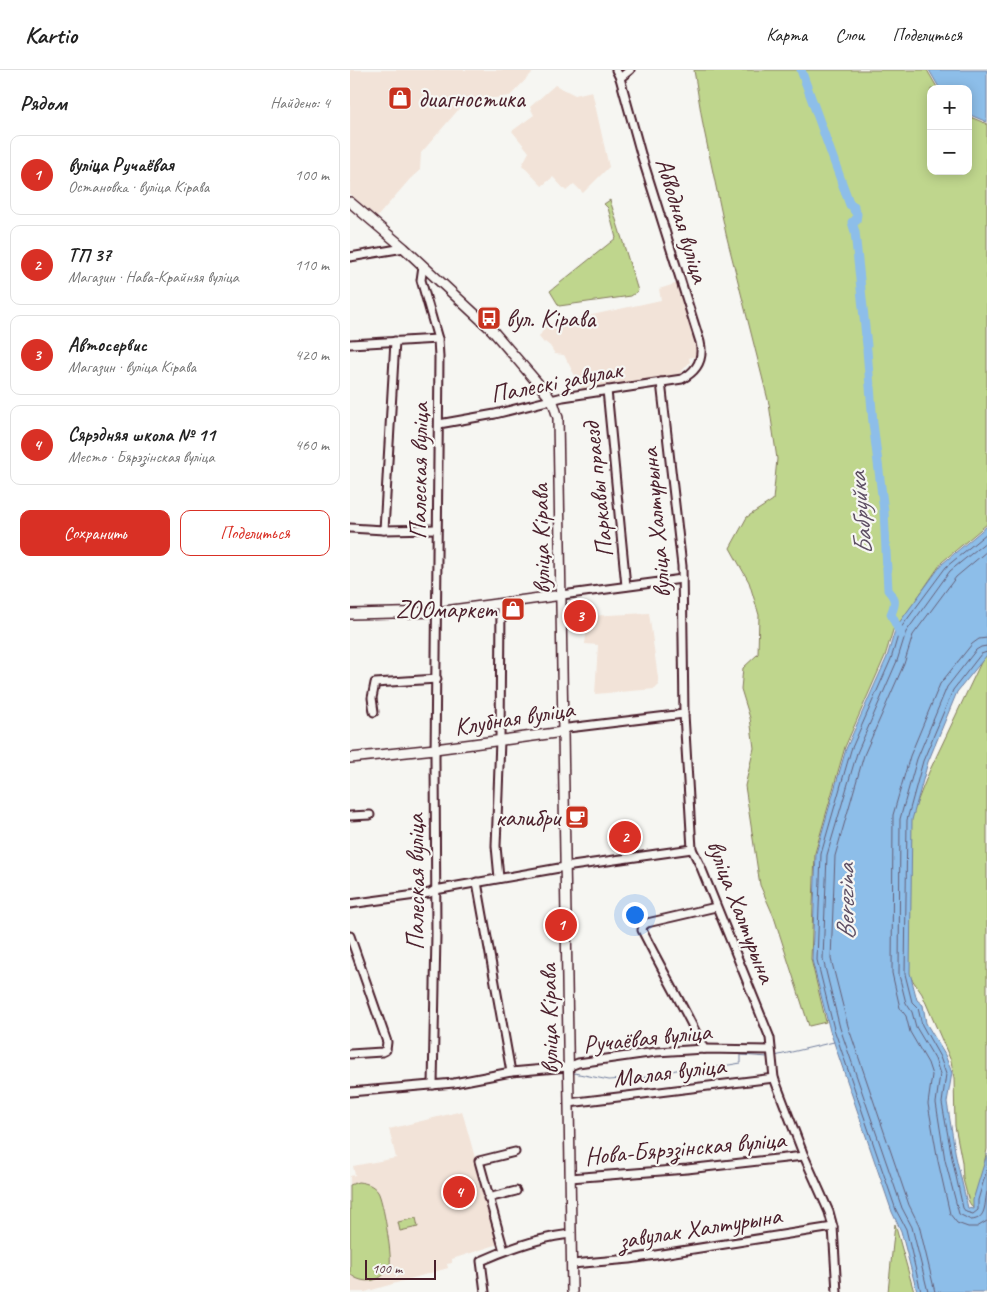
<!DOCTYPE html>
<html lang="ru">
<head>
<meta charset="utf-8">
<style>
	:root { --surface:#fff; --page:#f6f6f6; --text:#222; --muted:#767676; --line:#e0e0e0; --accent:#d93025 }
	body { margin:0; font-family:Caveat,sans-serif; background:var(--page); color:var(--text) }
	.controls { position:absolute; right:15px; top:15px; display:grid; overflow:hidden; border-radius:10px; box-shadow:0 2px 12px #0003 }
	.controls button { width:45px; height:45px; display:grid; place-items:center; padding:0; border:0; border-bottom:1px solid var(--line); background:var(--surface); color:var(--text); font:25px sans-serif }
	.scale { position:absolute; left:15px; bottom:12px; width:71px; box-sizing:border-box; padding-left:5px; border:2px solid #4a1f2b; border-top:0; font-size:14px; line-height:18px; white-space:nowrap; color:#4a1f2b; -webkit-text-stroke:4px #f6f6f2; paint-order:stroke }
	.you { position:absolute; left:284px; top:844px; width:18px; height:18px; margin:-12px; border:4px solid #fff; border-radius:50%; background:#1a73e8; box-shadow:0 0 0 8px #1a73e833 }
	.badge { display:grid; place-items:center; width:32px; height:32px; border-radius:50%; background:var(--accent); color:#fff; font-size:16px; font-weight:700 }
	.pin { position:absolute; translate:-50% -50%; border:2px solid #fff; box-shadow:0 1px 5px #0006 }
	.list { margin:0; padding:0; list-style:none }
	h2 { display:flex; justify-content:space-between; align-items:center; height:65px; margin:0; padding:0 20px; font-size:21px }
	h2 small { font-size:16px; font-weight:400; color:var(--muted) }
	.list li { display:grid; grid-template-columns:32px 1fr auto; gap:15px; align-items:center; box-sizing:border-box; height:80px; margin:0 10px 10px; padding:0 10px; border:1px solid var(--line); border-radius:10px }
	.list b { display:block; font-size:19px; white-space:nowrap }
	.list p { margin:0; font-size:16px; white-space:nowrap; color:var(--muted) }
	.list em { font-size:16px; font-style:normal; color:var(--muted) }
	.actions { display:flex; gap:10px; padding:15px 20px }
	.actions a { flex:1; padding:11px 0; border:1px solid var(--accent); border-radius:10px; text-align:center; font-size:18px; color:var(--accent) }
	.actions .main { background:var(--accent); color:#fff }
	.map { position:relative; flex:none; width:637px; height:1222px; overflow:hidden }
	header { display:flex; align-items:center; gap:30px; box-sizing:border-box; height:70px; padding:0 25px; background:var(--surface); border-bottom:1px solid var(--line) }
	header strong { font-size:24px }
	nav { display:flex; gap:28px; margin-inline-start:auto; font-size:18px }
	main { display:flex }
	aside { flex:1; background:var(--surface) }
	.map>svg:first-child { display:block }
	.built { fill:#f2e3d8 }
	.green { fill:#bfd68d; stroke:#847a5c }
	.water { fill:#8dbee9; stroke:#727e9d }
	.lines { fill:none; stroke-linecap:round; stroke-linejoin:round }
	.shore { stroke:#655f77; stroke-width:1 }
	.stream { stroke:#727e9d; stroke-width:1 }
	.river { stroke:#8dbee9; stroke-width:9 }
	.minor-casing { stroke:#4a1f2b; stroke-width:11 }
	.major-casing { stroke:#4a1f2b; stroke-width:12 }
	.minor { stroke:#f6f6f2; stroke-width:7 }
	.major { stroke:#f6f6f2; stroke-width:9 }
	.labels { text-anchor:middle; stroke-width:4.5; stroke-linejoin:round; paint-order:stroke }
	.poi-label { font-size:25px; fill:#4a1f2b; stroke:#f6f6f2; text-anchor:start }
	.street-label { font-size:25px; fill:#4a1f2b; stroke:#f6f6f2 }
	.water-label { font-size:26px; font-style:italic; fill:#5e4f64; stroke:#f6f6f2 }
</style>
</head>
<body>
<header>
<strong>Kartio</strong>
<nav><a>Карта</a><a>Слои</a><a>Поделиться</a></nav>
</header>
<main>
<aside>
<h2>Рядом<small>Найдено: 4</small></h2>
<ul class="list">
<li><span class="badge">1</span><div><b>вуліца Ручаёвая</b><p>Остановка · вуліца Кірава</p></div><em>100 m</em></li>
<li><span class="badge">2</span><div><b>ТП 37</b><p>Магазин · Нава-Крайняя вуліца</p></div><em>110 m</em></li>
<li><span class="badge">3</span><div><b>Автосервис</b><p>Магазин · вуліца Кірава</p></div><em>420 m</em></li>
<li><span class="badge">4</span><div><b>Сярэдняя школа № 11</b><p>Место · Бярэзінская вуліца</p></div><em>460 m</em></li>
</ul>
<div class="actions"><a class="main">Сохранить</a><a>Поделиться</a></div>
</aside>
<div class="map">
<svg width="637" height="1222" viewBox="0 0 637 1222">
	<rect width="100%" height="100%" fill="#f6f6f2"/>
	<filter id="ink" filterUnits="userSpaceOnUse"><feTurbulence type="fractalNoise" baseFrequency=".02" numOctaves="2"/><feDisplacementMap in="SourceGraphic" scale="10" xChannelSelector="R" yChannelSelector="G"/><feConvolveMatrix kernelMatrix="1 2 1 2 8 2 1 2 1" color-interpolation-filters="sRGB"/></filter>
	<g filter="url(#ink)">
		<g class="built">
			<polygon points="0,0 188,0 182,3 160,26 115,32 71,83 70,100 60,109 27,147 0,124"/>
			<polygon points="205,15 225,25 242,21 259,97 233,123 224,114 216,121 203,107 192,116 172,95 179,82 162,61 184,45 180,37"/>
			<polygon points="328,213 348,286 339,288 340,292 332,301 332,303 274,315 233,321 214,285 205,284 200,276 195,272 194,273 189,267 196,255 311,230 309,219"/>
			<polygon points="299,543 309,615 305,619 245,624 248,575 235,574 238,546"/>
			<polygon points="112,1041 149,1174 102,1189 102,1193 97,1194 98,1198 15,1222 0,1222 0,1106 5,1105 3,1096 46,1088 39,1059"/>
		</g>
		<g class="green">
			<polygon points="344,0 577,0 588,19 581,19 581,101 618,101 618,46 637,54 637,454 592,492 553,549 544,557 535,586 495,677 465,783 461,889 476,952 459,956 424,847 410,815 395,716 404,678 400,648 391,619 393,598 408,584 409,545 399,512 380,478 397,447 423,430 427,389 419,334 376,164 353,55"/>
			<polygon points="260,130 288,221 281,226 209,236 200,221 266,168 258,138 254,134"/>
			<polygon points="637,577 637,1079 625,1141 619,1132 613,1109 612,1092 605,1056 604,1008 601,991 572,924 559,905 560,750 579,702 635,584"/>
			<path d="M8 1112C17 1113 23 1115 28 1122 33 1130 42 1185 40 1194 35 1212 13 1216 0 1204V1115Z"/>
			<polygon points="66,1148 68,1157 50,1161 48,1152"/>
			<polygon points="545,1154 564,1222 538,1222"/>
		</g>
		<g class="water">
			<polygon points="579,0 637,0 637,52 618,44 618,19 590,19"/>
			<polygon points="637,456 637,585 607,622 578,692 562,750 560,903 567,930 573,935 576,953 595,985 602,1003 597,1032 606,1087 618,1138 623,1139 623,1130 637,1084 637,1222 567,1222 551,1161 542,1142 480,961 462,890 466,783 496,679 537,587 546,557 592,494"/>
		</g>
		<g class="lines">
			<g class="shore">
				<polyline points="637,568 629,569 622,574 590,614 560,686 543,745 542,903 550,938 556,946 560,962 578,993 582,1005 578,1034 588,1091 600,1144 607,1153 618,1157 627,1157 637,1151"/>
				<path d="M637 576 631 577 626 580 597 617 567 689 550 749 549 905 556 933 562 942 566 957 585 989 590 1004 586 1033 595 1090 609 1144 621 1150C637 1149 634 1134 637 1122"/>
				<polyline points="637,582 631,584 603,620 573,691 557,750 555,904 562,932 568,938 572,955 590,987 596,1004 592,1033 602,1088 613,1138 616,1142 623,1144 628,1140 628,1130 637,1099"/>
				<polyline points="571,1222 556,1159 546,1140 484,959 467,890 471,784 501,680 541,589 550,559 596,497 637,463"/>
				<polyline points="578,1222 562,1157 552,1138 490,958 473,889 477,785 507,683 547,591 556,562 600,501 637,471"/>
				<polyline points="585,1222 569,1155 559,1135 498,956 481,889 485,786 514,685 554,594 563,565 606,507 637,481"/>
			</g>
			<g class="stream">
				<polyline points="425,986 484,972"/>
				<polyline points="224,1003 259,1010 298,1007 326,1000 367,997 391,993 391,985 418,987"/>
			</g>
			<g class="river">
				<polyline points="451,0 500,135 504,136 504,140 507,144 506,151 502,152 505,162 517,276"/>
				<path d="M517 280 523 353 534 441 538 520C546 529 546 533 541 544L551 565"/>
			</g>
			<g class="minor-casing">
				<g id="minor">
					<polyline points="266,0 270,8"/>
					<polyline points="0,187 54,178"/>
					<polyline points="73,196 71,210 88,269 89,287 85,688 86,865 83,1015"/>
					<polyline points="0,274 88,269"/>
					<polyline points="311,312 332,496 334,644 342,779 350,795 420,968 424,1008 454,1086 479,1142 483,1157 487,1222"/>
					<polyline points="257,320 276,516"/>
					<path d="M89 354 145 344 213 327 332 309C347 301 354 289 350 272L291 84 270 8 280 0"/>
					<polyline points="0,458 34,460 87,459"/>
					<polyline points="34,460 45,271"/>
					<polyline points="212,525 332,509"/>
					<polyline points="24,642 22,628 25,613 87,609"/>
					<polyline points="213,662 218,658 334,644"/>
					<polyline points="0,746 20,745"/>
					<polyline points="149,808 146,776 150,670 151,534"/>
					<polyline points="127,812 161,1002"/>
					<polyline points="0,834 80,823 85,820 215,797 342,779"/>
					<polyline points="0,866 37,972 36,980 32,982 0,984"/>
					<path d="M354 979C335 939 312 900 292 860L293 856 297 853 366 837"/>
					<polyline points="0,1022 104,1013 161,1002 218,997 228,993 306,982 354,979 420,980"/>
					<polyline points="219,1033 424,1008"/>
					<polyline points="220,1108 337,1099 454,1086"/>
					<polyline points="138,1128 166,1121"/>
					<polyline points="154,1181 129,1091 165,1082"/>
					<polyline points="222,1194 280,1189 483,1157"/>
					<path d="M135 1222 131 1191C158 1179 192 1167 221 1164"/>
				</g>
			</g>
			<g class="major-casing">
				<g id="major">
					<polyline points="0,132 54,178 142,260 197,324 204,335 208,348 222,1222"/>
					<polyline points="0,544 87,542 212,525"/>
					<polyline points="0,688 85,679 213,662"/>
				</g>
			</g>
			<use href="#minor" class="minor"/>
			<use href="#major" class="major"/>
		</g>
	</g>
	<defs>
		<g id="shop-square" transform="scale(1.25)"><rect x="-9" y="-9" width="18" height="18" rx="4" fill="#c8321e" stroke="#f6f6f2"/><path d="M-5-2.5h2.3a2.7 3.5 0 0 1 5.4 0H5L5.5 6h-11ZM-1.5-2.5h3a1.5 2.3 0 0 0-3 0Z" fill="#fff"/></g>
		<g id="bus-square" transform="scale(1.25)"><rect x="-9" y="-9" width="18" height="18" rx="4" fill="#c8321e" stroke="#f6f6f2"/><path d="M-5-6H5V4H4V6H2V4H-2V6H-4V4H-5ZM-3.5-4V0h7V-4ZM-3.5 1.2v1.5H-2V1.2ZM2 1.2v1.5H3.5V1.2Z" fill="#fff"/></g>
		<g id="cafe-square" transform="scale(1.25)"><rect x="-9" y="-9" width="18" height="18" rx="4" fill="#c8321e" stroke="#f6f6f2"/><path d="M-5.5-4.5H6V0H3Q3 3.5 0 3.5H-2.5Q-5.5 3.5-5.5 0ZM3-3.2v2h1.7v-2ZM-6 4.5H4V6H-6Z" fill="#fff"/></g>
	</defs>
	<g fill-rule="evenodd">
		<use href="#shop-square" x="50" y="28"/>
		<use href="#bus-square" x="139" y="248"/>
		<use href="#shop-square" x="163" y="539"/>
		<use href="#cafe-square" x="227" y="747"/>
	</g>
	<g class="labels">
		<g class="poi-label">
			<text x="68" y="37">диагностика</text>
			<text x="156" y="257">вул. Кірава</text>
			<text x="146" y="548" text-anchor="end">ZOOмаркет</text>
			<text x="210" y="756" text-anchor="end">калибри</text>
		</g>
		<g class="street-label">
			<text transform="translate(333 150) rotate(73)" y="9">Абводная вуліца</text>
			<text transform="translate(206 311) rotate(-11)" y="9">Палескі завулак</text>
			<text transform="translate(68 401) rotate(-89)" y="9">Палеская вуліца</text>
			<text transform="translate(247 420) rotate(-96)" y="9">Паркавы праезд</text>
			<text transform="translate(305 453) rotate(-95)" y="9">вуліца Халтурына</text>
			<text transform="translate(190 469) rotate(-91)" y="9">вуліца Кірава</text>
			<text transform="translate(164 647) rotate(-9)" y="9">Клубная вуліца</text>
			<text transform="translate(65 812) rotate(-90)" y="9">Палеская вуліца</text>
			<text transform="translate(392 841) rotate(69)" y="9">вуліца Халтурына</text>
			<text transform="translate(198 949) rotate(-91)" y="9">вуліца Кірава</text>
			<text transform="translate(297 967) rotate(-6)" y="9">Ручаёвая вуліца</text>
			<text transform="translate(319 1001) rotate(-7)" y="9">Малая вуліца</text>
			<text transform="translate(335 1077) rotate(-5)" y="9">Нова-Бярэзінская вуліца</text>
			<text transform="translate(350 1157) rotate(-9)" y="9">завулак Халтурына</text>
		</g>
		<g class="water-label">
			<text transform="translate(510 444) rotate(-95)" y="9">Бабруйка</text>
			<text transform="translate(495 832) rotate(-90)" y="9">Berezina</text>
		</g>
	</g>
</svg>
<div class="controls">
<button>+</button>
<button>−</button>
</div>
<div class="scale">100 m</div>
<div class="you"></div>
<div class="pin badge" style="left:211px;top:855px">1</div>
<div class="pin badge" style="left:275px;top:767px">2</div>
<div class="pin badge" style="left:230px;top:546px">3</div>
<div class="pin badge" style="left:109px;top:1122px">4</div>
</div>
</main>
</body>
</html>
